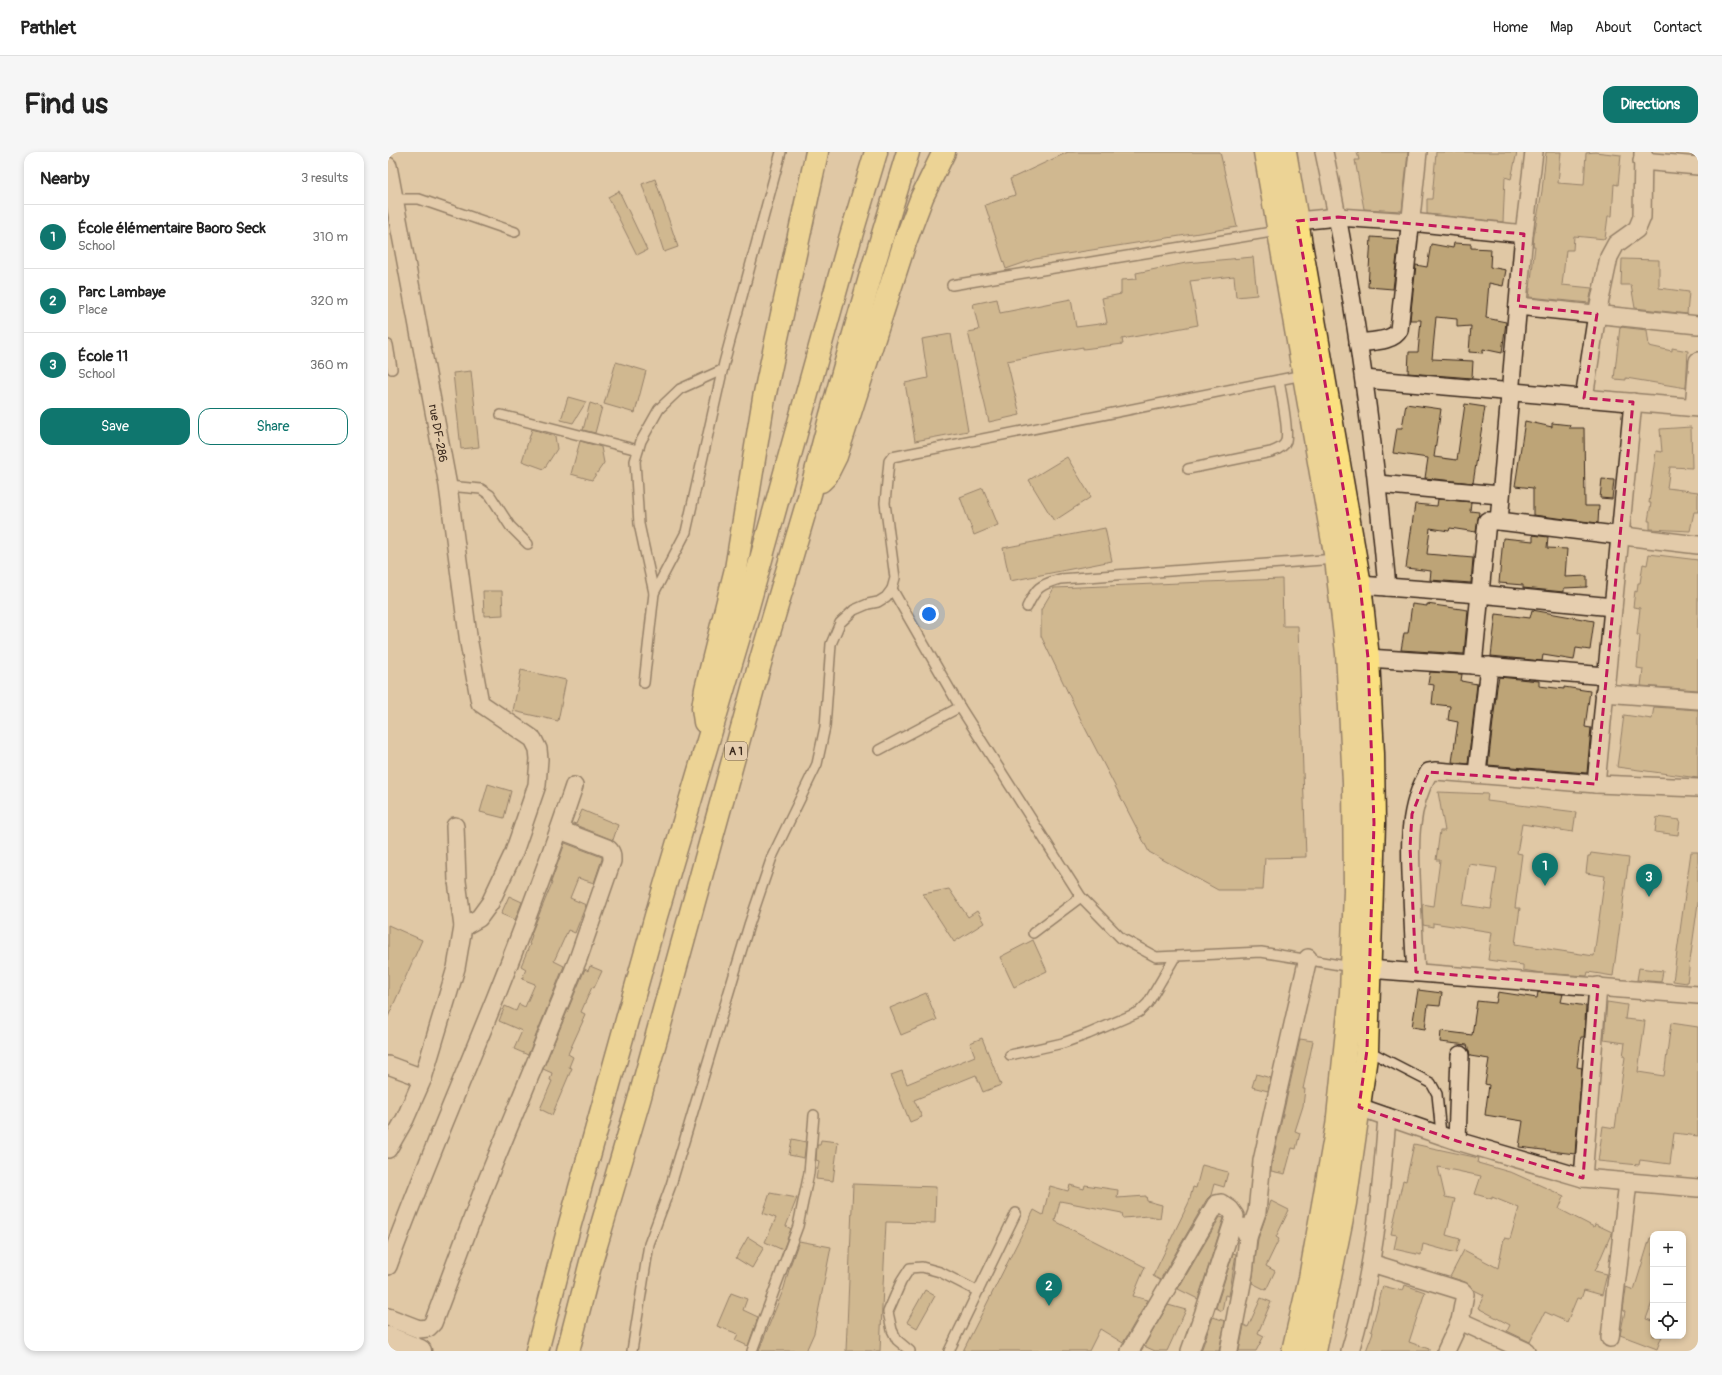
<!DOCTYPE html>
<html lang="en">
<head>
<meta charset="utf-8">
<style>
	:root { --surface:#fff; --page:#f6f6f6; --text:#222; --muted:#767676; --line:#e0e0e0; --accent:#0f766e }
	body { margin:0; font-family:Pangolin,sans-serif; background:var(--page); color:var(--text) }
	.controls { position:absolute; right:12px; bottom:12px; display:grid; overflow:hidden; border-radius:8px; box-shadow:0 2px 6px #0003 }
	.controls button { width:36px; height:36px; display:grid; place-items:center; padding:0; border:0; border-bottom:1px solid var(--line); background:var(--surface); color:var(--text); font:20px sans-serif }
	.you { position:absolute; left:541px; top:462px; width:14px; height:14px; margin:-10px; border:3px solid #fff; border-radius:50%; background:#1a73e8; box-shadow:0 0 0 6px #1a73e833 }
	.badge { display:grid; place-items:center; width:26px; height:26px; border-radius:50%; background:var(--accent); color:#fff; font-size:13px; font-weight:700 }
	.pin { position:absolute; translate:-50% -33px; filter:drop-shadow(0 1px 2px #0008) }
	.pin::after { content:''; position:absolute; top:21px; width:14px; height:12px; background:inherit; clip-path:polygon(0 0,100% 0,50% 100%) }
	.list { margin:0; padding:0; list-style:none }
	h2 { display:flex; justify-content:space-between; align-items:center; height:52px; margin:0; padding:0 16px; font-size:17px }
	h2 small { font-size:13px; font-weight:400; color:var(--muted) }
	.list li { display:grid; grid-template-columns:26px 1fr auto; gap:12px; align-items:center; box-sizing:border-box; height:64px; padding:0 16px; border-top:1px solid var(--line) }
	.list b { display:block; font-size:15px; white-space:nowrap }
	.list p { margin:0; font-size:13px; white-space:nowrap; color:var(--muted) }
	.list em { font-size:13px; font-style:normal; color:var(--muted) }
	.actions { display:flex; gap:8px; padding:12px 16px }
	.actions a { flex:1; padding:9px 0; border:1px solid var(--accent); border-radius:12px; text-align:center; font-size:14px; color:var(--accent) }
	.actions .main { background:var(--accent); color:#fff }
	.icon { flex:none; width:22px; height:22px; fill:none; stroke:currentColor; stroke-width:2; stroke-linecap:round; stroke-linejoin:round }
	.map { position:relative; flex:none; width:1310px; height:1199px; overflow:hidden; border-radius:12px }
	header { display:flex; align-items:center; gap:24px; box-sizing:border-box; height:56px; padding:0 20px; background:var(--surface); border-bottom:1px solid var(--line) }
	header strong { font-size:19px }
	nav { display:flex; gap:22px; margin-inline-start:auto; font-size:14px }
	.intro { display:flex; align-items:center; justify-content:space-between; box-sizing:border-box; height:96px; padding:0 24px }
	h1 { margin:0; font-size:28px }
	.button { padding:10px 18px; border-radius:12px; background:var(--accent); color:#fff; font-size:14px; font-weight:700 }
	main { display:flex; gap:24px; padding:0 24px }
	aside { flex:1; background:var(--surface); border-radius:12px; box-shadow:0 2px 6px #0003 }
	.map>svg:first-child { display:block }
	.building { fill:#bda477; stroke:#3b2a1e; fill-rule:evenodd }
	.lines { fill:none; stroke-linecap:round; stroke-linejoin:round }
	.service-casing { stroke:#3b2a1e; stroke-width:12 }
	.minor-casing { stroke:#3b2a1e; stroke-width:20 }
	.tertiary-casing { stroke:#3b2a1e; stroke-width:25 }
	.trunk-casing { stroke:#3b2a1e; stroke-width:25 }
	.motorway-casing { stroke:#3b2a1e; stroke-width:25 }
	.service { stroke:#e6ceaf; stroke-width:9 }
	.minor { stroke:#e6ceaf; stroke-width:17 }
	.tertiary { stroke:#e6ceaf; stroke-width:22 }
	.trunk { stroke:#fbe080; stroke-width:22 }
	.motorway { stroke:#fbe080; stroke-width:22 }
	.marked { fill:none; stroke:#c2185b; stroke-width:3; stroke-dasharray:8 5; stroke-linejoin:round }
	.labels { text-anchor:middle; stroke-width:4; stroke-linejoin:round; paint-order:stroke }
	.shield { fill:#e6ceaf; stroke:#6e5b4a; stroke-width:1 }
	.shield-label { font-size:11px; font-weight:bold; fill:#3b2a1e }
	.street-label { font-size:12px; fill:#3b2a1e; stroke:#e6ceaf }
</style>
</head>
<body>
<header>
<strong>Pathlet</strong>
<nav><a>Home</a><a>Map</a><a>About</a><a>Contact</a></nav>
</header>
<div class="intro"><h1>Find us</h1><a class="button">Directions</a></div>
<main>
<aside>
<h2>Nearby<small>3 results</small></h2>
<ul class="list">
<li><span class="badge">1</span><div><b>École élémentaire Baoro Seck</b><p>School</p></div><em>310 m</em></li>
<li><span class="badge">2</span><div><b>Parc Lambaye</b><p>Place</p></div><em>320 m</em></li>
<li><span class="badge">3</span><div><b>École 11</b><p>School</p></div><em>360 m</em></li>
</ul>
<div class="actions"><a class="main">Save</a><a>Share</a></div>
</aside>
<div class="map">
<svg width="1310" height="1199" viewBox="0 0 1310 1199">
	<rect width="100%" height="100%" fill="#e0c8a5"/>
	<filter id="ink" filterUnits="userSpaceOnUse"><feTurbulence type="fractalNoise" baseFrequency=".025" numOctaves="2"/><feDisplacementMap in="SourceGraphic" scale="8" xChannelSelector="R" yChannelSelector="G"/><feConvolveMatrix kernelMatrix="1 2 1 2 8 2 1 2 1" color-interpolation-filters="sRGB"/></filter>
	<g filter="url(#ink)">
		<g class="building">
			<polygon points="680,0 832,0 849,75 647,107 618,117 597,53 627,43 622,27"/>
			<polygon points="969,0 1020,0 1014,59 976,57 967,8 971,8"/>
			<polygon points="1048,0 1129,0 1123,27 1117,25 1115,70 1039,62 1039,47 1044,47"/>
			<polygon points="1158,0 1173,0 1170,31 1196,33 1198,1 1207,0 1233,3 1230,33 1226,32 1224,64 1220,64 1217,87 1186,84 1185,98 1178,98 1174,133 1204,136 1201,151 1141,145 1147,94 1145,94 1146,83 1154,39"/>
			<polygon points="267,27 290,95 276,100 254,32"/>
			<polygon points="231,39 259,98 249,103 220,45"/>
			<polygon points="983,85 1011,87 1005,137 980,135"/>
			<polygon points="1066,91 1083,92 1083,96 1103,97 1102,115 1118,118 1115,134 1101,131 1098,166 1118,170 1114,201 1095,197 1095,201 1081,200 1083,174 1069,175 1069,167 1048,165 1044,207 1085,209 1084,226 1020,221 1021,200 1030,200 1033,168 1022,168 1028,113 1039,115 1043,92 1065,96"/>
			<polygon points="865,105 869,143 848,145 846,124 802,129 810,173 734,187 735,192 695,197 695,195 619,209 632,263 601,270 580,180 591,178 585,152 609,147 612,161 683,147 688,175 719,171 714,146 733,142 733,128 749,127 748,121 798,111"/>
			<polygon points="1234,107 1271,108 1271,136 1301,140 1299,162 1247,156 1243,133 1233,133"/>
			<polygon points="1232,175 1259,178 1261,194 1284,199 1284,196 1300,199 1298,236 1238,226 1238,228 1226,227"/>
			<polygon points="563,182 580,279 527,289 517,231 540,226 534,187"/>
			<polygon points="228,210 258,219 247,261 216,252"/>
			<polygon points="83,219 91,295 73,297 65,221"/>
			<polygon points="180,245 198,250 185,271 173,268"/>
			<polygon points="202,251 214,255 207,281 195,278"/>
			<polygon points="1018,252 1053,257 1046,305 1069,308 1077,252 1097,255 1085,331 1037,326 1040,306 1005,301 1009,276 1014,276"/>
			<polygon points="1137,269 1164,275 1164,271 1182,273 1181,276 1196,276 1197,354 1211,354 1210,371 1145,363 1145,336 1127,334"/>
			<polygon points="1303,275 1304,316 1282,315 1279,336 1310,340 1310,360 1306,360 1302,379 1262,377 1262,369 1260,369 1263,351 1261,351 1268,299 1274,300 1272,277"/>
			<polygon points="144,277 167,284 169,297 156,317 134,309"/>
			<polygon points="192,289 213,295 216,311 204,328 183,322"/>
			<polygon points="679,305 703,345 666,369 641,328"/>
			<polygon points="1214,327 1226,328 1224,347 1212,346"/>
			<polygon points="595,336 610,373 586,383 572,345"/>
			<polygon points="1050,347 1083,350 1082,359 1091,360 1088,380 1062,376 1061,379 1042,376 1039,402 1085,406 1083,431 1042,428 1043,419 1018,416 1027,352 1049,354"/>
			<polygon points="717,376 724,409 622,429 615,396"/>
			<polygon points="1145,383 1160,385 1159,396 1179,397 1177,425 1199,424 1199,435 1176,436 1176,440 1135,436 1135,433 1111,431 1115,386 1145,389"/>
			<polygon points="1261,402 1310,408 1310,538 1253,534 1255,517 1249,516 1252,483 1249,483 1252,456 1245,455 1247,439 1249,440 1250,431 1252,431 1255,412 1259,413"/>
			<polygon points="894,427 895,474 910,474 918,705 877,706 875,738 830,738 761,700 694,570 653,484 653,458 666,436"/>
			<polygon points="95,439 114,439 115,463 96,464"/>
			<polygon points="1024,452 1039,454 1039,452 1080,458 1076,502 1013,498 1016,481 1020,481"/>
			<polygon points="1144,458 1206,469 1202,498 1188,496 1186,508 1155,503 1154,509 1103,504 1108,462 1142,466"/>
			<polygon points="133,518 178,528 170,569 125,559"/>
			<polygon points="1042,520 1074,522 1073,529 1089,532 1080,612 1064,610 1070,570 1060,568 1062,554 1044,552 1046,533 1040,532"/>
			<polygon points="1111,525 1151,529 1151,534 1176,537 1176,535 1202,539 1197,575 1203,576 1199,621 1100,613 1109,535"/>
			<polygon points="1266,555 1310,558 1310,626 1229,615 1236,563 1264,567"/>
			<polygon points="100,632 123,639 116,666 92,660"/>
			<path d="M1050 640 1100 642 1099 649 1188 660 1185 680 1134 672 1129 701 1134 702 1127 756H1132L1127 792 1206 804 1217 724 1198 721 1200 704H1202L1203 701 1241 706 1225 824 1200 820 1199 824 1153 821 1135 818V813L1100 808 1104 780 1045 771V775L1035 773 1034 752 1046 754 1052 708H1048L1052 679H1057ZM1081 712 1109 716 1103 757 1075 753Z"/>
			<polygon points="194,658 230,673 225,688 185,672 185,671 188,672"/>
			<polygon points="1269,665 1292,668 1290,683 1267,680"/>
			<polygon points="177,691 214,705 214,707 206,731 190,726 182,746 198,753 187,781 180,778 166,809 176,814 140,903 126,897 134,879 111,869 117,854 128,859 131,852 137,855 147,832 134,827 138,817 133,814 142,792 141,792 144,783 143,782 164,731 163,730"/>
			<polygon points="1303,700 1310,700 1310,751 1299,831 1285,829"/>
			<polygon points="561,737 580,765 589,759 596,771 566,790 535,742"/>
			<polygon points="121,744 134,750 127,768 113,762"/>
			<polygon points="0,773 34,788 0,865"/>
			<polygon points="645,788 659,819 626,835 612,805"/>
			<polygon points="202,814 214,819 206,836 204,835 193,860 197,862 194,869 195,869 180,902 185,905 181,915 184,916 164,963 152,957 164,929 162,928 164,921 155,917 197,817 200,819"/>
			<polygon points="1251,816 1275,819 1273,830 1249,828"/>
			<polygon points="1030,838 1054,841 1052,854 1040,853 1037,877 1024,875"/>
			<polygon points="1110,840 1149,846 1150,840 1175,842 1173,850 1198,854 1196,885 1193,885 1189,915 1194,916 1187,1002 1131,995 1135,969 1097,963 1101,933 1097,932 1101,907 1082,904 1079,893 1052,890 1053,879 1084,883 1089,849 1108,851"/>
			<polygon points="538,841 549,868 513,883 502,856"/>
			<polygon points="1219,850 1239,853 1237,867 1257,869 1250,920 1276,924 1283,871 1310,875 1310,984 1286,981 1282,1012 1252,1008 1251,1013 1210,1009 1215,974 1227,976 1237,905 1235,904 1237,891 1216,888"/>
			<polygon points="594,886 613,933 595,940 588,923 526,948 534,965 522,970 503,923 514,919 519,932 587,904 582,891"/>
			<polygon points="912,887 925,889 915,937 917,937 915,954 907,979 912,981 908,997 904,996 897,1022 883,1019 884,1011"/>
			<polygon points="868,922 883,926 880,939 864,935"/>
			<polygon points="404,987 418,990 416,1006 401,1003"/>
			<polygon points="433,988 450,990 445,1029 428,1027 431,1009 428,1008 429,993 432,993"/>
			<polygon points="1026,992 1091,1006 1090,1011 1125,1021 1176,1044 1171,1057 1206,1075 1207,1072 1224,1080 1207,1119 1219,1122 1214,1143 1196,1138 1193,1147 1189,1146 1179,1170 1157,1160 1142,1190 1119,1179 1122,1173 1090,1156 1096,1143 1086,1138 1077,1130 1062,1125 1076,1098 1110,1116 1116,1086 1122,1087 1131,1056 1104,1045 1104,1047 1087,1042 1093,1024 1050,1015 1057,1045 1067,1047 1058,1083 1072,1087 1068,1101 1035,1092 1033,1103 1006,1097 1009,1083 1003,1082 1015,1028 1018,1029"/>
			<polygon points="814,1013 840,1020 836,1035 826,1032 823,1043 819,1047 772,1128 765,1124 801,1050 805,1035 808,1036"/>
			<polygon points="465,1032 548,1035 547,1071 498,1070 492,1199 458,1199"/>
			<polygon points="682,1033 696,1037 697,1033 730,1038 729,1046 758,1044 759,1049 774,1053 772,1066 761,1064 735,1066 734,1061 672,1049 667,1069 757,1115 745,1144 760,1148 735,1191 712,1177 701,1199 575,1199 646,1058 655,1063 662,1034 680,1039"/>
			<polygon points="382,1041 409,1046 398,1074 403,1077 395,1098 377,1090 388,1066 375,1061"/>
			<polygon points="883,1049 901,1058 888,1085 891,1087 878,1114 887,1119 878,1138 864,1131 870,1087"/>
			<polygon points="832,1065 836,1066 810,1147 790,1137"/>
			<polygon points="360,1085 376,1095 364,1116 348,1106"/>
			<polygon points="1262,1086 1265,1086 1265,1148 1258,1167 1265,1169 1265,1184 1274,1184 1269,1197 1232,1183 1237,1159 1235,1158 1238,1137 1238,1135 1246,1138"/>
			<polygon points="411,1089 443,1095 426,1181 418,1199 372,1199 371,1198 396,1136 402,1114"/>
			<polygon points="845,1101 848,1102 841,1144 837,1143 834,1159 828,1156"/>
			<polygon points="1017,1133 1037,1140 1021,1190 1041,1197 1041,1199 978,1199 985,1180 983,1179 995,1134 1015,1139"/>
			<polygon points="537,1138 547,1144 529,1176 519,1170"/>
			<polygon points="343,1141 359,1147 355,1158 370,1165 360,1194 347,1188 350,1182 329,1174"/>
			<polygon points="873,1146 883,1150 870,1181 876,1184 868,1199 851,1199 856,1173 860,1175"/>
			<polygon points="780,1153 798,1158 779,1199 767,1199 756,1194"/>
			<polygon points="825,1165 837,1169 831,1199 813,1199"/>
		</g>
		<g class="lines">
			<g class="service-casing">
				<g id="service">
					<polyline points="6,47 31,47 127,80"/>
					<polyline points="564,133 890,79"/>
					<polyline points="0,193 4,217"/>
					<polyline points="113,263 250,298"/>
					<path d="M800 317 883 300C889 298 896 295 898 289 901 276 893 242 891 228"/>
					<polyline points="60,334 93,337 102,343 122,374 140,392"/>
					<polyline points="504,437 572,555 693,745 733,786 768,805 873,800 964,815"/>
					<polyline points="266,441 251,372 247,309 253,289 271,257 292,237 334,218"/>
					<path d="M639 455C648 436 651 433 672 427L948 407"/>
					<polyline points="256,531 266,441 298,380 336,211 393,0"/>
					<polyline points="491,598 572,555"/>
					<polyline points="645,781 693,745"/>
					<polyline points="979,898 1043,931 1049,942 1053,982"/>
					<polyline points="622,903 675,891 700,882 751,860 760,851 787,805"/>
					<polyline points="244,1199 261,1092 283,1033 361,773 384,705 429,612 437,575 443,492 452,471 466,458 480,452 490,450 498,445 504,437 507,426 497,351 501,309 504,305 915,223"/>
					<polyline points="364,1199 410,1074 421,1021 426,963"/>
					<polyline points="522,1199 509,1188 504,1178 500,1160 513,1130 522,1116 534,1115 552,1120 589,1139"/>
					<polyline points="561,1199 628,1061"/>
				</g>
			</g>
			<g class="minor-casing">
				<g id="minor">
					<path d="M936 0C967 144 986 289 999 435"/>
					<polyline points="1254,9 1310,14"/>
					<path id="s1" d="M0 14 60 334 81 491 92 551 145 587 150 597 151 607 149 633 126 700 102 751 91 766 75 775"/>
					<polyline points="909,69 950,65 1023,70 1136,82"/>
					<polyline points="1130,154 1310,173"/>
					<path d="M970 191C983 189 1005 190 1011 178L1030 0"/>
					<polyline points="976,227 1310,256"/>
					<polyline points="1196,246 1209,162 1221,105 1228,92 1249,77 1254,65 1255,0"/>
					<polyline points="1306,255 1310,209"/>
					<polyline points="990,332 1112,343"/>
					<polyline points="1111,369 1136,82 1146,0"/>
					<polyline points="972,433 1091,442 1225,455"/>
					<polyline points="980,506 1085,513 1218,524"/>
					<polyline points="1085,513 1099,369 1111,369 1310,393"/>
					<polyline points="1216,541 1310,548"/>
					<polyline points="1089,621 1101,514"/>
					<polyline points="1208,632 1245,250"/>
					<polyline points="981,817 1310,843"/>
					<path d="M1028 820C1026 794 1025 769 1024 743 1022 701 1018 658 1041 620L1048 619 1208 632 1310 636"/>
					<polyline points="0,913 35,926"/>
					<polyline points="971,955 1069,989 1195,1026 1310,1036"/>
					<polyline points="1069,989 1072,903"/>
					<polyline points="0,997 17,967 35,926 68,816 75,775 69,729 67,674"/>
					<polyline points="1195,1026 1210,834"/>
					<polyline points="860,1085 869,1060 874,1009 920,806"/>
					<polyline points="983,1111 1074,1139 1077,1142 1072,1169 1058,1199"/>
					<path d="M0 1114C33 1024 71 936 107 847 135 777 162 706 186 634"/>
					<path d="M0 1165 31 1177 40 1176 45 1171 95 1038 190 807 224 709C224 703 224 699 219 696L172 678"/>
					<polyline points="1072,1169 1138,1199"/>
					<polyline points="1222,1186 1240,1030"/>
					<polyline points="742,1199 828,1052 833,1051 842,1057 847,1064 815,1163 802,1199"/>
					<polyline points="841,1199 856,1121 860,1085 855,1075"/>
					<path d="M962 1199C985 1123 993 1044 999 965"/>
				</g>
			</g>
			<g class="tertiary-casing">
				<polyline id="tertiary" points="0,1186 32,1199"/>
			</g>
			<g class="trunk-casing">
				<g id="trunk">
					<polyline points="877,0 948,407 959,501 966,630 967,739 963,841 949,974 922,1126 905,1199"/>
					<polyline points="897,0 972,433 980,506 985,602 986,671 979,898 957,1051 927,1199"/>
				</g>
			</g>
			<g class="motorway-casing">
				<g id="motorway">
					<polyline points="433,329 438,324 448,304 517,90 534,45 556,0"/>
					<polyline points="317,570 315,556 318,537 348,417 376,246 429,0"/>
					<polyline points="149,1199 180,1079 268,764 360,454 462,87 488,0"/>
					<polyline points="180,1199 203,1110 251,948 374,504 422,342 443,263 485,115 520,0"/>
				</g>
			</g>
			<use href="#service" class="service"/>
			<use href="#minor" class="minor"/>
			<use href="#tertiary" class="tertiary"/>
			<use href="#trunk" class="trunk"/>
			<use href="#motorway" class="motorway"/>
		</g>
	</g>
	<path d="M0 0H1310V1199H0ZM950 65 1136 82 1130 154 1209 162 1196 246 1245 250 1208 632 1041 620 1024 662 1022 695 1028 820 1210 834 1195 1026 1069 989 971 955 979 898 986 671 980 506 972 433 909 69Z" fill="#e0c8a5" fill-opacity=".55" fill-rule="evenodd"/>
	<path class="marked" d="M950 65 1136 82 1130 154 1209 162 1196 246 1245 250 1208 632 1041 620 1024 662 1022 695 1028 820 1210 834 1195 1026 1069 989 971 955 979 898 986 671 980 506 972 433 909 69Z"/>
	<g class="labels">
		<rect class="shield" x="337" y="590" width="22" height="18" rx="3"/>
		<g class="shield-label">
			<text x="348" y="603">A 1</text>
		</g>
		<g class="street-label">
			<text dy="4" stroke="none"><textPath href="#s1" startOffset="272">rue DF-286</textPath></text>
		</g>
	</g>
</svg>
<div class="controls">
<button>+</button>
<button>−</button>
<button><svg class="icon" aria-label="locate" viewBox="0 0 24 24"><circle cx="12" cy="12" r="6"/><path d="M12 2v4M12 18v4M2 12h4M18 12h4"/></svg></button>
</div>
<div class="you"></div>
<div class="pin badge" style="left:1157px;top:734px">1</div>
<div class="pin badge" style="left:661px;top:1154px">2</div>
<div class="pin badge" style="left:1261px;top:745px">3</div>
</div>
</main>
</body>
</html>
